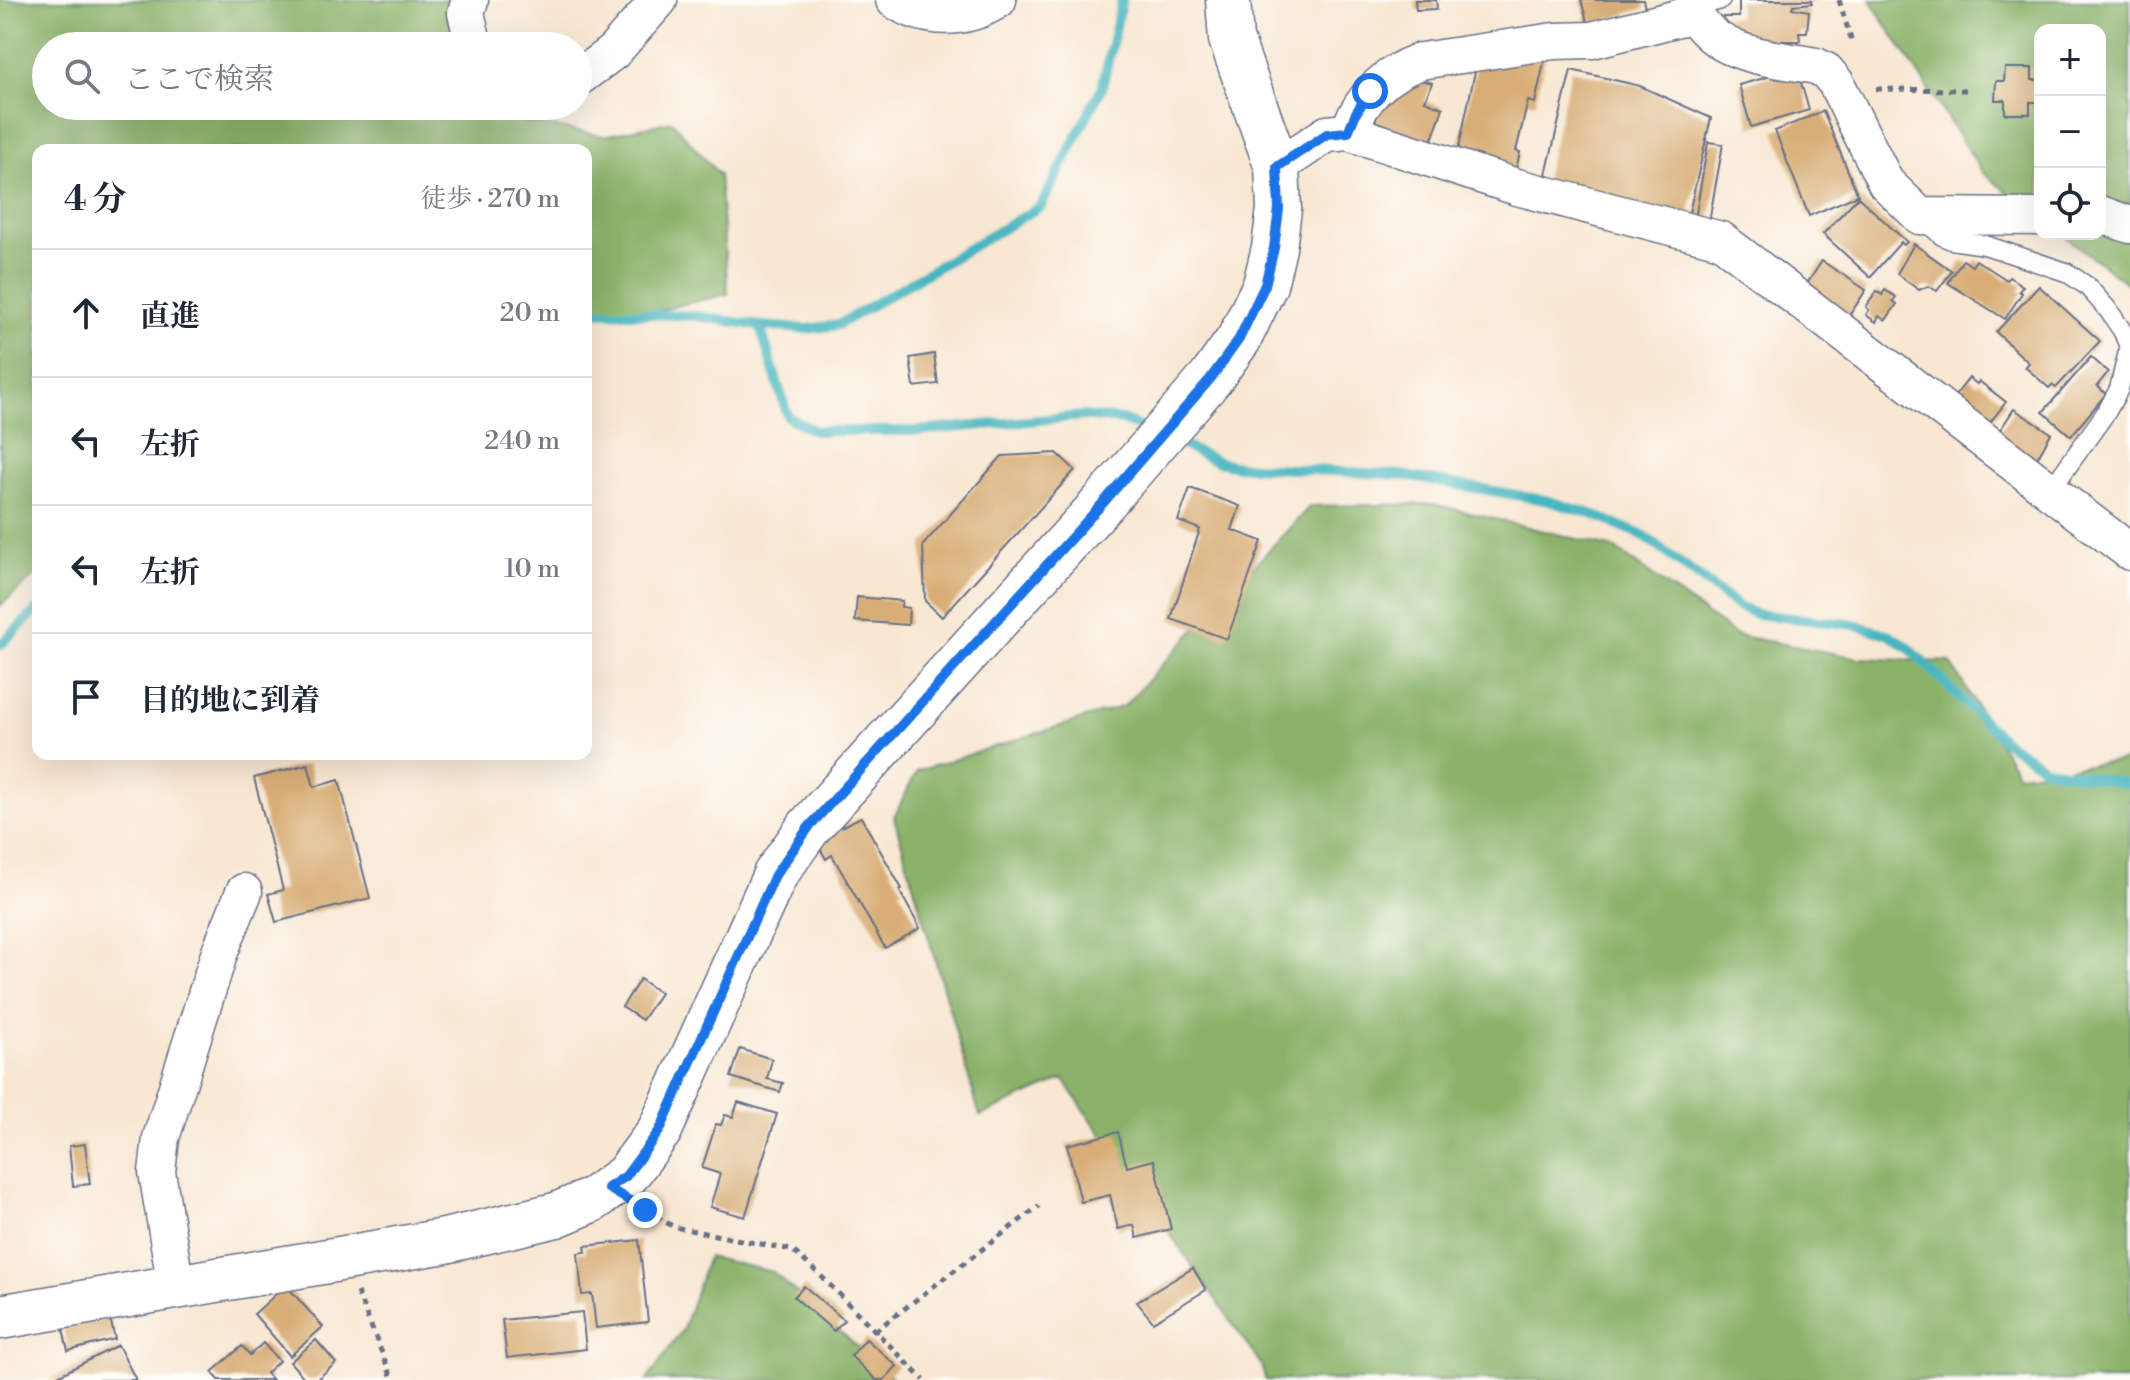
<!DOCTYPE html>
<html lang="ja">
<head>
<meta charset="utf-8">
<style>
	:root { --surface:#fff; --page:#f6f6f7; --text:#1f2937; --muted:#747a83; --line:#e0e1e3 }
	body { margin:0; font-family:"Libre Bodoni","Noto Serif JP",serif; background:var(--page); color:var(--text) }
	.controls { position:absolute; right:24px; top:24px; display:grid; overflow:hidden; border-radius:16px; box-shadow:0 8px 32px #0002 }
	.controls button { width:72px; height:72px; display:grid; place-items:center; padding:0; border:0; border-bottom:2px solid var(--line); background:var(--surface); color:var(--text); font:40px sans-serif }
	.stop { position:absolute; width:24px; height:24px; margin:-18px; border:6px solid #1a73e8; border-radius:50%; background:#fff }
	.stop.end { background:#1a73e8; border-color:#fff; box-shadow:0 2px 8px #0008 }
	.list { margin:0; padding:0; list-style:none }
	h2 { display:flex; justify-content:space-between; align-items:center; height:104px; margin:0; padding:0 32px; font-size:34px }
	h2 small { font-size:26px; font-weight:400; color:var(--muted) }
	.list li { display:grid; grid-template-columns:52px 1fr auto; gap:24px; align-items:center; box-sizing:border-box; height:128px; padding:0 32px; border-top:2px solid var(--line) }
	.list b { display:block; font-size:30px; white-space:nowrap }
	.list em { font-size:26px; font-style:normal; color:var(--muted) }
	.icon { flex:none; width:44px; height:44px; fill:none; stroke:currentColor; stroke-width:2; stroke-linecap:round; stroke-linejoin:round }
	.map { position:relative; flex:none; width:2130px; height:1380px; overflow:hidden }
	.search { position:absolute; background:var(--surface); box-shadow:0 8px 32px #0002; left:32px; top:32px; width:560px; height:88px; display:flex; align-items:center; gap:20px; box-sizing:border-box; padding:0 28px; border-radius:44px; color:var(--muted); font-size:30px }
	.panel { position:absolute; background:var(--surface); box-shadow:0 8px 32px #0002; left:32px; top:144px; width:560px; height:616px; border-radius:16px }
	.map>svg:first-child { display:block }
	.forest { fill:#8ab269; stroke:#527064; stroke-width:2 }
	.lines { fill:none; stroke-linecap:round; stroke-linejoin:round }
	.stream { stroke:#47b5bf; stroke-width:10 }
	.building { fill:#d8ae77 }
	.service-casing { stroke:#686f87; stroke-width:21 }
	.minor-casing { stroke:#686f87; stroke-width:39 }
	.tertiary-casing { stroke:#686f87; stroke-width:47 }
	.path { stroke:#686f87; stroke-width:5; stroke-dasharray:6 6; stroke-linecap:butt }
	.service { stroke:#fff; stroke-width:18 }
	.minor { stroke:#fff; stroke-width:36 }
	.tertiary { stroke:#fff; stroke-width:44 }
	.route { stroke:#1a73e8; stroke-width:10 }
</style>
</head>
<body>
<div class="map">
<svg width="2130" height="1380" viewBox="0 0 2130 1380">
	<rect width="100%" height="100%" fill="#fdfcf7"/>
	<filter id="ink" filterUnits="userSpaceOnUse"><feTurbulence type="fractalNoise" baseFrequency=".0125" numOctaves="2"/><feDisplacementMap in="SourceGraphic" scale="16" xChannelSelector="R" yChannelSelector="G"/><feConvolveMatrix kernelMatrix="1 2 1 2 8 2 1 2 1" color-interpolation-filters="sRGB"/></filter>
	<filter id="wash" filterUnits="userSpaceOnUse"><feTurbulence type="fractalNoise" baseFrequency=".006" numOctaves="4" result="noise"/><feDisplacementMap in="SourceGraphic" scale="32" xChannelSelector="R" yChannelSelector="G"/><feGaussianBlur stdDeviation="1.8" result="paint"/><feColorMatrix in="noise" values="0 0 0 0 0 0 0 0 0 0 0 0 0 0 0 0 0 1.4 0 .05"/><feComposite in="paint" operator="in"/></filter>
	<g filter="url(#wash)">
		<rect width="100%" height="100%" fill="#f8e7d2"/>
		<g class="forest">
			<polygon points="0,0 463,0 466,46 46,46 46,106 504,106 517,120 604,136 672,121 719,175 728,294 633,316 586,305 586,150 38,150 38,573 0,606"/>
			<polygon points="1870,0 2130,0 2130,286 2062,234 2100,234 2100,30 2040,30 2040,217 1983,173"/>
			<polygon points="1433,504 1614,548 1735,635 1859,658 1950,662 2018,774 2130,760 2130,1380 1265,1380 1262,1366 1063,1079 980,1116 894,817 917,771 1124,706 1310,506"/>
			<polygon points="708,1257 773,1272 895,1380 647,1380 683,1329"/>
		</g>
		<g class="lines">
			<g class="stream">
				<polyline points="586,311 697,316 760,326 807,329 838,325 1041,206 1102,87 1122,0"/>
				<polyline points="760,326 788,417 815,431 918,431 1082,416 1122,420 1151,431"/>
				<polyline points="1173,441 1219,462 1237,466 1401,475 1545,500 1592,514 1644,536 1739,607 1756,614 1855,625 1890,635 1909,648 2004,741 2047,769 2130,784"/>
				<polyline points="0,645 38,609"/>
			</g>
		</g>
		<g id="blocks">
			<g class="building">
				<polygon points="1415,0 1436,0 1437,9 1416,10"/>
				<polygon points="1581,0 1643,0 1645,8 1588,25"/>
				<polygon points="1739,0 1812,0 1812,3 1793,5 1792,8 1809,11 1807,32 1799,32 1800,41 1751,41 1723,34 1723,17 1739,17"/>
				<polygon points="1546,54 1535,103 1528,101 1516,151 1520,152 1516,169 1457,156 1477,62"/>
				<polygon points="2005,68 2032,68 2032,80 2040,80 2040,102 2030,102 2030,114 2005,114 2005,100 1995,100 1996,81 2004,81"/>
				<polygon points="1571,70 1640,86 1711,118 1688,217 1544,183"/>
				<polygon points="1775,75 1776,79 1799,76 1809,110 1751,127 1739,85"/>
				<polygon points="1421,80 1432,83 1425,101 1443,108 1429,148 1373,128 1385,92"/>
				<polygon points="1823,111 1858,195 1809,216 1775,131"/>
				<polygon points="1708,142 1723,144 1709,222 1695,219"/>
				<polygon points="1858,197 1907,242 1904,245 1901,242 1870,277 1823,234"/>
				<polygon points="1914,244 1952,271 1937,291 1928,286 1919,290 1897,274"/>
				<polygon points="1963,260 1972,266 1976,260 2007,280 2009,277 2023,286 2019,291 2022,293 2005,319 1948,283"/>
				<polygon points="1822,261 1866,290 1847,319 1803,290"/>
				<polygon points="2039,286 2100,341 2056,388 2052,385 2049,388 2025,367 2029,363 1996,332"/>
				<polygon points="1885,290 1896,297 1893,301 1897,304 1886,320 1879,316 1876,322 1866,315 1869,310 1866,307 1877,291 1882,295"/>
				<polygon points="934,354 938,384 914,387 910,358"/>
				<polygon points="2091,357 2108,372 2097,386 2106,394 2071,436 2043,412"/>
				<polygon points="1969,378 1977,384 1979,381 2006,402 1988,425 1955,396"/>
				<polygon points="2014,409 2051,433 2035,462 1996,436"/>
				<polygon points="1057,453 1075,470 942,617 925,601 923,545 1002,456"/>
				<polygon points="1190,488 1240,506 1232,530 1262,541 1227,639 1171,619 1200,529 1178,521"/>
				<polygon points="857,597 902,601 901,607 909,608 908,625 855,621"/>
				<polygon points="308,764 314,787 339,780 370,898 276,922 268,894 283,890 254,778"/>
				<polygon points="861,817 902,889 899,890 920,928 885,948 832,855 826,859 817,843 820,837"/>
				<polygon points="640,979 660,993 642,1020 622,1007"/>
				<polygon points="740,1049 772,1059 767,1079 783,1083 780,1092 731,1077"/>
				<polygon points="738,1102 777,1114 745,1217 710,1207 720,1174 702,1168 716,1124 721,1125 725,1115 733,1117"/>
				<polygon points="1118,1132 1127,1167 1154,1160 1171,1229 1137,1238 1134,1225 1118,1229 1110,1195 1081,1202 1067,1145"/>
				<polygon points="85,1144 90,1184 73,1186 69,1146"/>
				<polygon points="639,1240 648,1322 596,1328 592,1294 582,1295 578,1253 586,1252 585,1246"/>
				<polygon points="1193,1268 1206,1290 1153,1322 1137,1302"/>
				<polygon points="286,1285 323,1327 290,1356 254,1314"/>
				<polygon points="804,1286 844,1320 834,1331 794,1297"/>
				<polygon points="582,1312 586,1349 507,1358 502,1320"/>
				<polygon points="110,1318 115,1339 68,1351 63,1329"/>
				<polygon points="866,1339 897,1366 884,1380 876,1380 851,1356"/>
				<polygon points="316,1340 336,1363 316,1380 306,1380 290,1362"/>
				<polygon points="263,1343 279,1361 266,1373 272,1380 219,1380 212,1372 242,1346 250,1355"/>
				<polygon points="118,1345 136,1380 50,1380"/>
			</g>
		</g>
	</g>
	<g filter="url(#ink)">
		<use href="#blocks" fill-opacity="0" stroke="#686f87" stroke-width="2"/>
		<g class="lines">
			<g class="service-casing">
				<g id="service">
					<polyline points="1695,7 1694,14 1702,5 1721,0"/>
					<polyline points="1922,218 1942,236 1951,240 1985,245 2066,272 2087,286 2109,311 2123,332 2129,347 2119,389 2107,411 2050,491"/>
				</g>
			</g>
			<g class="minor-casing">
				<g id="minor">
					<polyline points="470,0 466,13 474,46"/>
					<path d="M894 0C926 21 966 21 998 0"/>
					<polyline points="578,78 613,52 659,0"/>
					<path d="M1348 132C1363 96 1384 74 1421 61L1554 41 1592 40 1694 14C1720 58 1771 57 1816 66L1826 71 1836 83 1886 183 1920 216 2040 217"/>
					<polyline points="1277,167 1327,134 1348,132 1517,187 1721,240 2130,552"/>
					<polyline points="2100,214 2130,225"/>
					<polyline points="176,1287 157,1172 161,1138 220,951 244,892"/>
				</g>
			</g>
			<g class="tertiary-casing">
				<polyline id="tertiary" points="0,1317 445,1241 556,1215 592,1200 626,1176 660,1130 775,875 809,827 1103,503 1211,378 1239,339 1265,285 1274,248 1279,209 1277,167 1231,39 1228,0"/>
			</g>
			<g class="path">
				<polyline points="1839,0 1853,46"/>
				<polyline points="1876,89 1971,90"/>
				<polyline points="646,1210 674,1227 792,1250 818,1273 924,1380"/>
				<polyline points="357,1292 393,1380"/>
				<polyline points="875,1331 1039,1206"/>
			</g>
			<use href="#service" class="service"/>
			<use href="#minor" class="minor"/>
			<use href="#tertiary" class="tertiary"/>
		</g>
	</g>
	<g class="lines" filter="url(#ink)">
		<polyline class="route" points="645,1210 608,1188 626,1176 660,1130 775,875 809,827 1103,503 1211,378 1239,339 1265,285 1274,248 1279,209 1277,167 1327,134 1348,132 1356,113 1370,91"/>
	</g>
</svg>
<div class="controls">
<button>+</button>
<button>−</button>
<button><svg class="icon" aria-label="locate" viewBox="0 0 24 24"><circle cx="12" cy="12" r="6"/><path d="M12 2v4M12 18v4M2 12h4M18 12h4"/></svg></button>
</div>
<div class="stop" style="left:1370px;top:91px"></div>
<div class="stop end" style="left:645px;top:1210px"></div>
<div class="search"><svg class="icon" aria-label="search" viewBox="0 0 24 24"><circle cx="10" cy="10" r="6"/><path d="M15 15l6 6"/></svg>ここで検索</div>
<section class="panel">
<h2>4 分<small>徒歩 · 270 m</small></h2>
<ul class="list">
<li><svg class="icon" aria-label="ahead" viewBox="0 0 24 24"><path d="M12 20V5M6 11l6-6 6 6"/></svg><div><b>直進</b></div><em>20 m</em></li>
<li><svg class="icon" aria-label="left" viewBox="0 0 24 24"><path d="M17 20v-9H6M10 6l-5 5 5 5"/></svg><div><b>左折</b></div><em>240 m</em></li>
<li><svg class="icon" aria-label="left" viewBox="0 0 24 24"><path d="M17 20v-9H6M10 6l-5 5 5 5"/></svg><div><b>左折</b></div><em>10 m</em></li>
<li><svg class="icon" aria-label="arrive" viewBox="0 0 24 24"><path d="M6 21V4h12l-3 4 3 4H6"/></svg><div><b>目的地に到着</b></div></li>
</ul>
</section>
</div>
</body>
</html>
